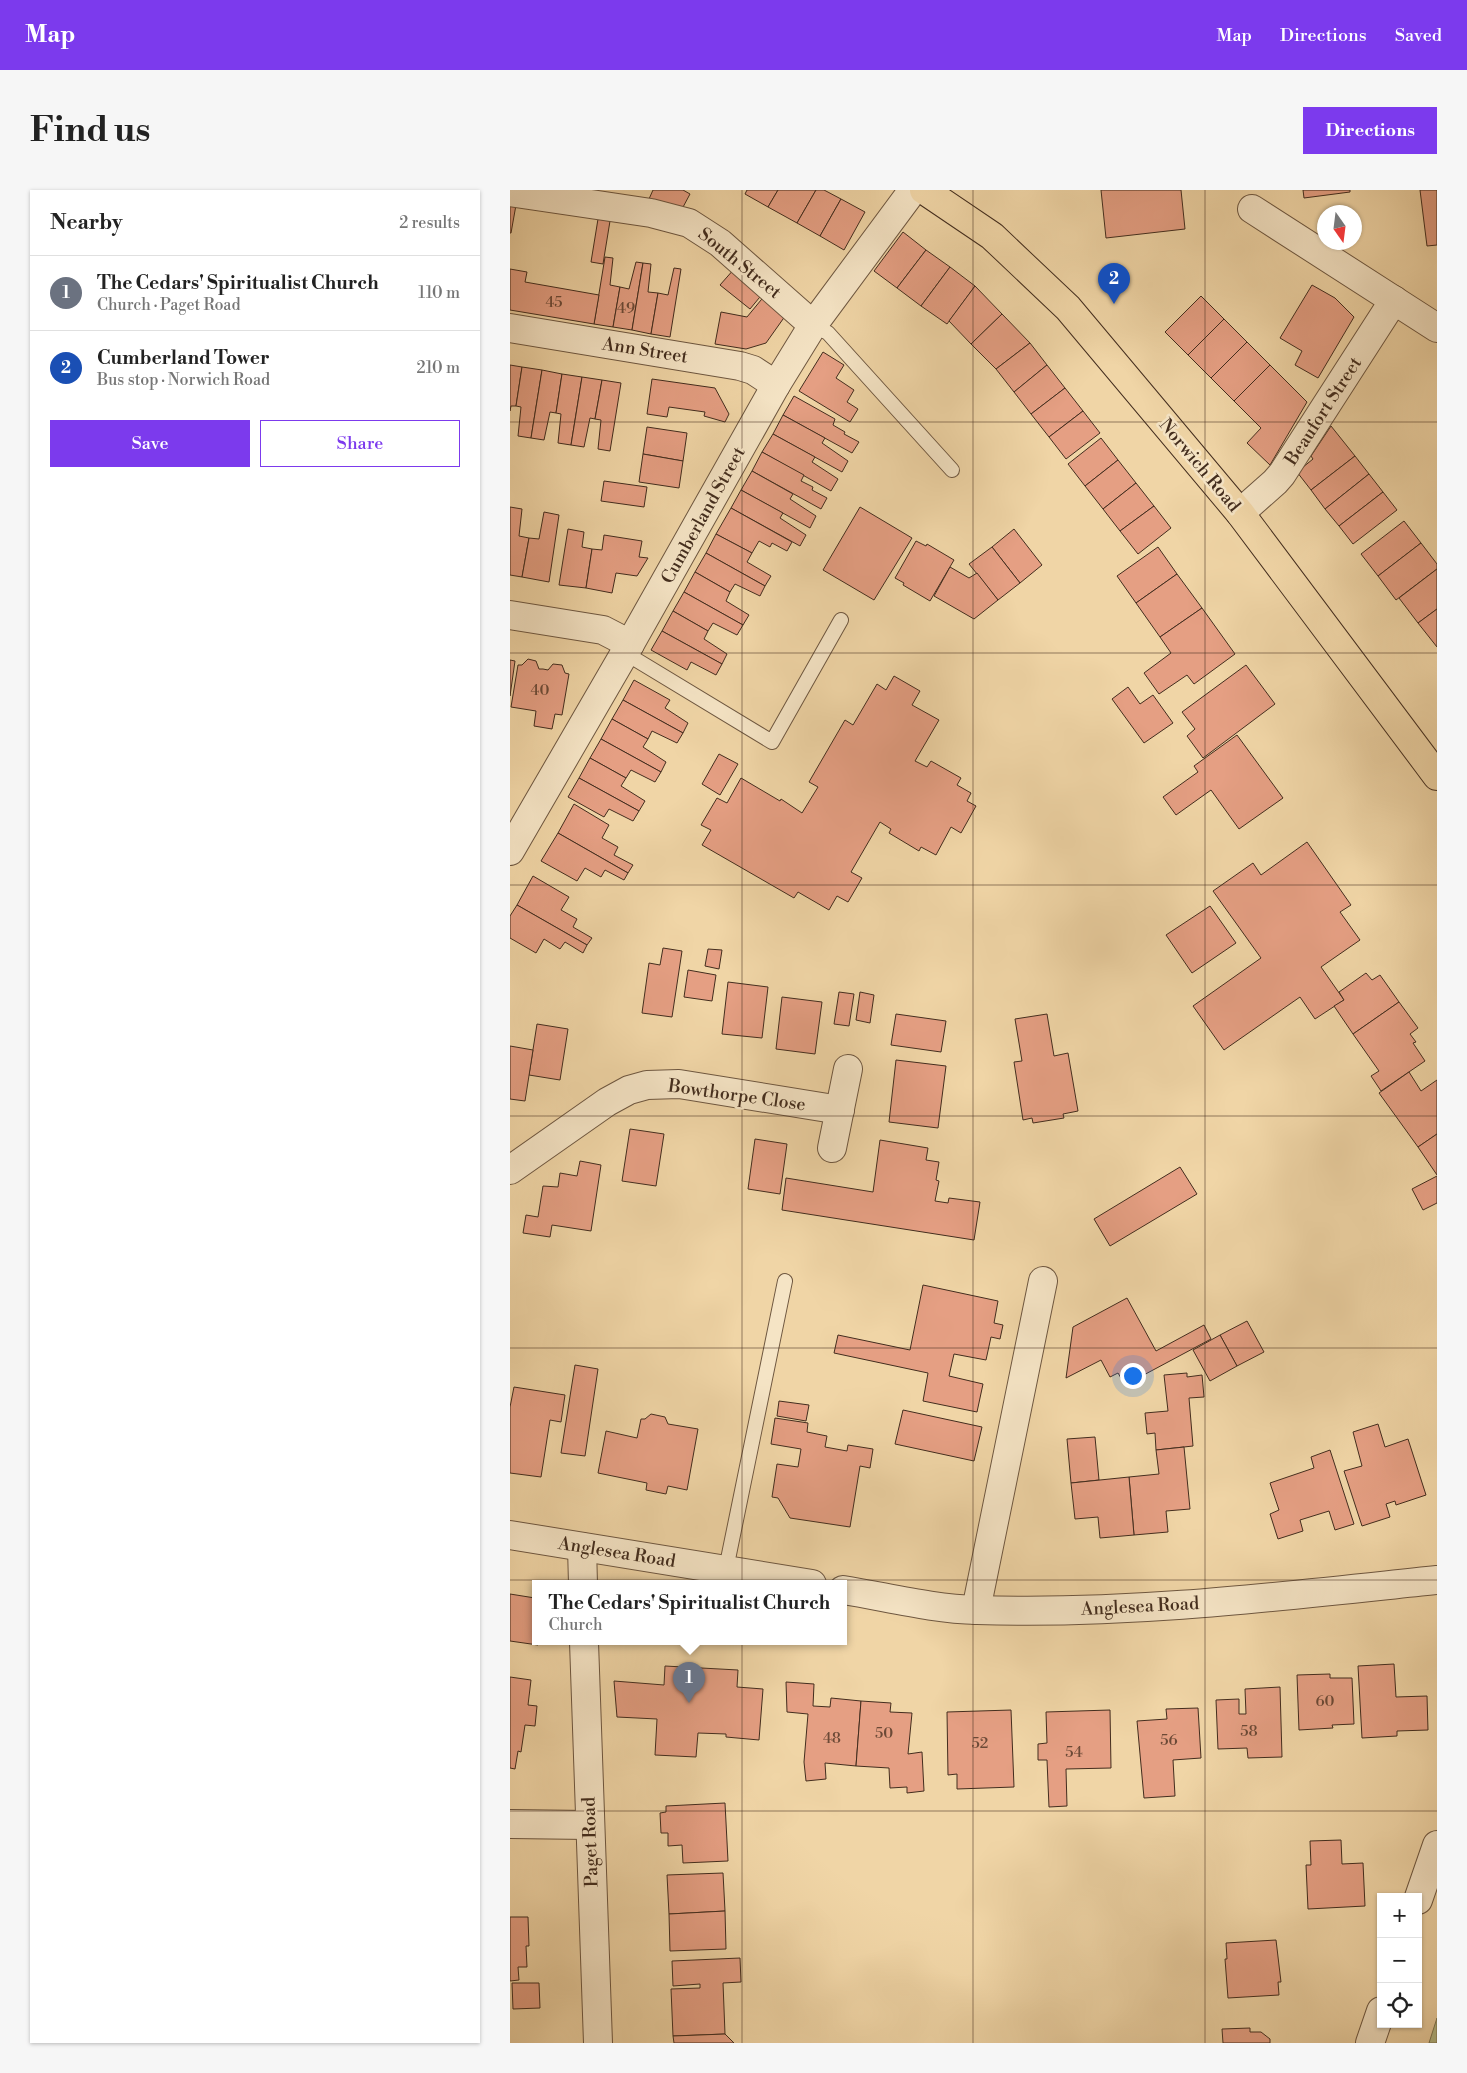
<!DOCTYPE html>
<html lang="en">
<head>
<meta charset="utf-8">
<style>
	:root { --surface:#fff; --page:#f6f6f6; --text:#222; --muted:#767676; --line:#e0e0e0; --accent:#7c3aed }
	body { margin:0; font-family:"Libre Bodoni",serif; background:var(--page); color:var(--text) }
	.controls { position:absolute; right:15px; bottom:15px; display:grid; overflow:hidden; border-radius:0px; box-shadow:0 1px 4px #0004 }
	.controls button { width:45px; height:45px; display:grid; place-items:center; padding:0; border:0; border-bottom:1px solid var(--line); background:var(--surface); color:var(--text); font:25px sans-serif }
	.compass { position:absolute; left:807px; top:15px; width:45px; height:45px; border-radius:50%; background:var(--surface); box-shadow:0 1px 4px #0004; rotate:166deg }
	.you { position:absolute; left:622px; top:1185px; width:18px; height:18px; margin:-12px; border:4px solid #fff; border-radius:50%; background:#1a73e8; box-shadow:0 0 0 8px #1a73e833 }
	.badge { display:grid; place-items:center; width:32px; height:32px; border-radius:50%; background:var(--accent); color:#fff; font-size:16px; font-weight:700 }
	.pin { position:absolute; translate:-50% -41px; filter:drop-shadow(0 1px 2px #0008) }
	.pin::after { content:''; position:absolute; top:26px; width:18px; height:15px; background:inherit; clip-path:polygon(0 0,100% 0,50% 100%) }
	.popup { position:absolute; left:22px; top:1390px; width:315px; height:65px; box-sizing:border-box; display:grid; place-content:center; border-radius:0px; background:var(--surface); filter:drop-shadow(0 1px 4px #0005); font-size:16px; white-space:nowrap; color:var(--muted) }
	.popup b { font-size:19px; color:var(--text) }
	.popup::after { content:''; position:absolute; left:50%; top:100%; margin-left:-10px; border:10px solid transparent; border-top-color:var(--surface) }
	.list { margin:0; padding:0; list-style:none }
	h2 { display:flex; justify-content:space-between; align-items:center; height:65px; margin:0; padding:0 20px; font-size:21px }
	h2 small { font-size:16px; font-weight:400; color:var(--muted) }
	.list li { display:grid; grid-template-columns:32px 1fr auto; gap:15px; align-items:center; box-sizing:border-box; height:75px; padding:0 20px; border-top:1px solid var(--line) }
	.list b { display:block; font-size:19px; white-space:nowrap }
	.list p { margin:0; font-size:16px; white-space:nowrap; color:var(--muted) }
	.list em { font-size:16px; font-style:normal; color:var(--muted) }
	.actions { display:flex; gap:10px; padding:15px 20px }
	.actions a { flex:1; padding:11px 0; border:1px solid var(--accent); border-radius:0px; text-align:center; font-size:18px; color:var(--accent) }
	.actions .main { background:var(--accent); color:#fff }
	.icon { flex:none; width:28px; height:28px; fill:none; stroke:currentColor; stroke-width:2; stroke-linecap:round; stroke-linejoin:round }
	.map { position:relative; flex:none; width:927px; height:1853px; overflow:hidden; border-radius:0px }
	header { display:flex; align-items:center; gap:30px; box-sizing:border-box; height:70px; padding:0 25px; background:var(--accent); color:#fff }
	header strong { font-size:24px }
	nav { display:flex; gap:28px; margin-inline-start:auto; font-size:18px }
	.intro { display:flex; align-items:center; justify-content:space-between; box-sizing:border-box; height:120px; padding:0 30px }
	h1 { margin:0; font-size:35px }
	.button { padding:12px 22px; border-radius:0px; background:var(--accent); color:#fff; font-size:18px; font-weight:700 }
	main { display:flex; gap:30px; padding:0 30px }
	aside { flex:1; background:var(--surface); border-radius:0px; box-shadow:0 1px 4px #0004 }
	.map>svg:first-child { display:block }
	.green { fill:#b6be89; stroke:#7c7654 }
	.building { fill:#e59f83; stroke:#432d1e }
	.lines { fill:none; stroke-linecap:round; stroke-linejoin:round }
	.service-casing { stroke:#6e5740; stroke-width:16 }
	.minor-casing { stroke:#6e5740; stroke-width:30 }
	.tertiary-casing { stroke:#6e5740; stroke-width:30 }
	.primary-casing { stroke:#432d1e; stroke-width:30 }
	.service { stroke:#f5e4c5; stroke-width:14 }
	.minor { stroke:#f5e4c5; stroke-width:28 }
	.tertiary { stroke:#f5e4c5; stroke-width:28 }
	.primary { stroke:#f0d5a6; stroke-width:28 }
	.grid { fill:none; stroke:#432d1e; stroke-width:1; stroke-opacity:0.55 }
	.labels { text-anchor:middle; stroke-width:5; stroke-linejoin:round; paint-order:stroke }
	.number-label { font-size:15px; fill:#6c4a37 }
	.street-label { font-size:18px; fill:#432d1e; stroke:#f5e4c5 }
</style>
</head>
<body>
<header>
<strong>Map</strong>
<nav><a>Map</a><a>Directions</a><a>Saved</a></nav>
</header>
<div class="intro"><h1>Find us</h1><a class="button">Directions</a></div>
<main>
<aside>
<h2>Nearby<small>2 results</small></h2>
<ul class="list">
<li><span class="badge" style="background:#6b7280">1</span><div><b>The Cedars' Spiritualist Church</b><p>Church · Paget Road</p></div><em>110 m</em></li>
<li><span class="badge" style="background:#1a4fb4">2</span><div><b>Cumberland Tower</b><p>Bus stop · Norwich Road</p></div><em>210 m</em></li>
</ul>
<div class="actions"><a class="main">Save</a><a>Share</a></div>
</aside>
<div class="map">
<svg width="927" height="1853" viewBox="0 0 927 1853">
	<rect width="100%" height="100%" fill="#f0d5a6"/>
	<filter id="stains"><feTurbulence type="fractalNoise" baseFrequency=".004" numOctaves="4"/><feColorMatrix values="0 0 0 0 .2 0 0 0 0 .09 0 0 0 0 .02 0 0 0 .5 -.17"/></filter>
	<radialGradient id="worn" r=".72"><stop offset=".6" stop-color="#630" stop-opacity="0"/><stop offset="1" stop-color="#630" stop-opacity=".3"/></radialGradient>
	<polygon class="green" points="927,1828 927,1853 919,1853"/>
	<g class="building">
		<polygon points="143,0 173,0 180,4 172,19 139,9"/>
		<polygon points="237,0 268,0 258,17 235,4"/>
		<polygon points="268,0 306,0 287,33 258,17"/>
		<polygon points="306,0 314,0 331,9 310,46 287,33"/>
		<polygon points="591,0 671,0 675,39 596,48"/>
		<polygon points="793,0 840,0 840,2 794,8"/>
		<polygon points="910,0 927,0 927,55 917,56"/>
		<polygon points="331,9 355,22 334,60 310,46"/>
		<polygon points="0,14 6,15 1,43 0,43"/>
		<polygon points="88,29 100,31 93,74 81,72"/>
		<polygon points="393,42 416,60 387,98 364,81"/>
		<polygon points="416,60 440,77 411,116 387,98"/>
		<polygon points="95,67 103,68 100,95 110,97 103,137 84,134"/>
		<polygon points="126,72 133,73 122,140 103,137 110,97 119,99"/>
		<polygon points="133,73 141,74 138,102 148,103 141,144 122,140"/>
		<polygon points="440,77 465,96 437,134 411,116"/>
		<polygon points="164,78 171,79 160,147 141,144 148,103 158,105"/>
		<polygon points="225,78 254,102 240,119 210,95"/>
		<polygon points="0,79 17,82 15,92 89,105 84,134 0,120"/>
		<polygon points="802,95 825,108 844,127 808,188 785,175 792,161 770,148"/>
		<polygon points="465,96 492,124 461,154 439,131"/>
		<polygon points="256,104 278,122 256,153 236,159 205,154 211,122 237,127"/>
		<polygon points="691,106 714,129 678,165 655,142"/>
		<polygon points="492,124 520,153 486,179 461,154"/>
		<polygon points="714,129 737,152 701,188 678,165"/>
		<polygon points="737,152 760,175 724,211 701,188"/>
		<polygon points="520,153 537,175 504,202 486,179"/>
		<polygon points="313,162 334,175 326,188 344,200 337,212 348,219 340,232 289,201"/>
		<polygon points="0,175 12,177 6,216 1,216 0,221"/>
		<polygon points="537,175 555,198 521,224 504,202"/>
		<polygon points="760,175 797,212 760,275 737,253 751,238 724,211"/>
		<polygon points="12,177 32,180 21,248 8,246 11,217 6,216"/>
		<polygon points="32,180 52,184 46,223 40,222 34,250 21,248"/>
		<polygon points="52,184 72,187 61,255 48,253 51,224 46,223"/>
		<polygon points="72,187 92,190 85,229 80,228 74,257 61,255"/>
		<polygon points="142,189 205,198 219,224 215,232 194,226 195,222 159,217 157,227 137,224"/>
		<polygon points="92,190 111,193 100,261 88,259 91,230 85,229"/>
		<polygon points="555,198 573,221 539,247 521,224"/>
		<polygon points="284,206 325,229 323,235 335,242 334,244 349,252 342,263 273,225"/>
		<polygon points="573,221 590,243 556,269 539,247"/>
		<polygon points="273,225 315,248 312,253 338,271 332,282 263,244"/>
		<polygon points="821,236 845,266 801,300 787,282 803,269 801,266"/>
		<polygon points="137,237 177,243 173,271 133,264"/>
		<polygon points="263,244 305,267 302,272 328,289 321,301 252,262"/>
		<polygon points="591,248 608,270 575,296 558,274"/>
		<polygon points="252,262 294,285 291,291 303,297 302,300 317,308 311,319 242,281"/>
		<polygon points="133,264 173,271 169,298 129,292"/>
		<polygon points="845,266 859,284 815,319 801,300"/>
		<polygon points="608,270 626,293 593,319 575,296"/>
		<polygon points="242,281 283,304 280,309 306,326 300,338 231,300"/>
		<polygon points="859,284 873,302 829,336 815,319"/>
		<polygon points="94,291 137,297 134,317 91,311"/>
		<polygon points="626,293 644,316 610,341 593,319"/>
		<polygon points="231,300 273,323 270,328 296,345 290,356 221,318"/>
		<polygon points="873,302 887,320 843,354 829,336"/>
		<polygon points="644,316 661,338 628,364 610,341"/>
		<polygon points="0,317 12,319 9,346 19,348 12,387 0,385"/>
		<polygon points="350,317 402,348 364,410 313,380"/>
		<polygon points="221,318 282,352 277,361 262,353 260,357 249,351 242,363 206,344"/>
		<polygon points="34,322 49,325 39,392 12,387 19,348 29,349"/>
		<polygon points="894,331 911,353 868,386 851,364"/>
		<polygon points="58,339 74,342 72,357 82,359 76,398 49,395"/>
		<polygon points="504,339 532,375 510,393 482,357"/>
		<polygon points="206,344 242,363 237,372 261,386 255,396 196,363"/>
		<polygon points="94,345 132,351 129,367 138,368 127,386 106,383 102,403 76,398 82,359 92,360"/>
		<polygon points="406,351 416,356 417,354 444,370 420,411 393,395 394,393 385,388"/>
		<polygon points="911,353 927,374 927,379 886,410 868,386"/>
		<polygon points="482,357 510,393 488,410 459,374"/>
		<polygon points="648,357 667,384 626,413 607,386"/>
		<polygon points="196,363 255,396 250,406 225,394 220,402 185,382"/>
		<polygon points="440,377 459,388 467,383 488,410 464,429 424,406"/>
		<polygon points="927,379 927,419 908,433 889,408"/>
		<polygon points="185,382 220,402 216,411 239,425 233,435 174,402"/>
		<polygon points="667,384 692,418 650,447 626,413"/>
		<polygon points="174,402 233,435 227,445 203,433 198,441 163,421"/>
		<polygon points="692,418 725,464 684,494 677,485 649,504 634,483 661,463 650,447"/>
		<polygon points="927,419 927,457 908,433"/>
		<polygon points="163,421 198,441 194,449 217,464 212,474 152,441"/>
		<polygon points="152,441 212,474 206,485 181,472 177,480 141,460"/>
		<polygon points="18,469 26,471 29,479 33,479 38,480 43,474 52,475 55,483 59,484 52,525 45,524 42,539 24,536 26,521 1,517 8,475 12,475"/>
		<polygon points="0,470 5,471 0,506"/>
		<polygon points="736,475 765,514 693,568 677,546 685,539 672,522"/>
		<polygon points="384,486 410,501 402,515 429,530 405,571 417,577 421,571 451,588 447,595 461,603 457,611 466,616 451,643 441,637 426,665 411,657 409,661 379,643 381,639 370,632 341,682 352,688 338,712 327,706 319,720 288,702 284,708 192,655 201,640 191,635 207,608 217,613 231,588 270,611 271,609 292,623 308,597 299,592 335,530 343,535 367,494 376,500"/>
		<polygon points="124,490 160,510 155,518 178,533 173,543 113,510"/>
		<polygon points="618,497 630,514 643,505 663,533 634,553 602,509"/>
		<polygon points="113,510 173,543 167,553 142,541 138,549 102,529"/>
		<polygon points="102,529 138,549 133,557 156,572 151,582 91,549"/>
		<polygon points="727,545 773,608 729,639 701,600 666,625 653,607 688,582 684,576"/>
		<polygon points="91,549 151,582 145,592 121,580 116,588 80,568"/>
		<polygon points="209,564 228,574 210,605 192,594"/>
		<polygon points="80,568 116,588 111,596 135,611 129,621 69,588"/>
		<polygon points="69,588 129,621 123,631 99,619 94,627 58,607"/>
		<polygon points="64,614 99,635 92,648 108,657 104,665 123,675 118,683 48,643"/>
		<polygon points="48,643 118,683 114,690 95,680 91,687 75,678 67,691 31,671"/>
		<polygon points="797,652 841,715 830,722 850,750 811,777 834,810 805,829 790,807 714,860 683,816 751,768 703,701 743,673 751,685"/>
		<polygon points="23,686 59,707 51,720 67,729 63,737 82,748 77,755 7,715"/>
		<polygon points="7,715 77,755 73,763 55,752 50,759 34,749 26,763 0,748 0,726"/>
		<polygon points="700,716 726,753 682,783 656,745"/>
		<polygon points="153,758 172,761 162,827 132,823 139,773 150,775"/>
		<polygon points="198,759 212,760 209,779 195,776"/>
		<polygon points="178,780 206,785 202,811 174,807"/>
		<polygon points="856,783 862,790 870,785 889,812 843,844 824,816 834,810 829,802"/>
		<polygon points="218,792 258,797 252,848 212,844"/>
		<polygon points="329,802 344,804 339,836 324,834"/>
		<polygon points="350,802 364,805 360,833 346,830"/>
		<polygon points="272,807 312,812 305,864 266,859"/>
		<polygon points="889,812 908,838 900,844 906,852 903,853 915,871 871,901 861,886 869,881 843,844"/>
		<polygon points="386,824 436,831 431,862 381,855"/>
		<polygon points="537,824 544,866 558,863 568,921 553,924 554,928 523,933 522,928 513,930 504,872 512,871 505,829"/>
		<polygon points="27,834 58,839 50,890 19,885"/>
		<polygon points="0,856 23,860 15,911 0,909"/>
		<polygon points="386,870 436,876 428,938 379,932"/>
		<polygon points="899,882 911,901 927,890 927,944 908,957 869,903"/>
		<polygon points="120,939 154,944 146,996 112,991"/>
		<polygon points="927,944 927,985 908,957"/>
		<polygon points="245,949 277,954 270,1004 238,999"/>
		<polygon points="370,950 418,958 416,970 429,972 426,990 429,991 425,1011 438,1013 439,1008 470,1012 464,1050 272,1020 276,988 363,1002"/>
		<polygon points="70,971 91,975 81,1041 42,1035 40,1047 13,1043 16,1025 28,1027 33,996 48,997 50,983 67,986"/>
		<polygon points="670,977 687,1004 600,1056 584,1029"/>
		<polygon points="927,986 927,1013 913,1020 902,999"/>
		<polygon points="413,1095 488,1111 484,1133 493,1135 490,1149 481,1147 476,1170 444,1164 439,1186 473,1194 467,1222 413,1211 418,1183 324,1163 328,1145 400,1160"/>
		<polygon points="617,1108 646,1161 694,1135 701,1149 615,1195 608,1183 600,1187 591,1170 556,1188 563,1137"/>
		<polygon points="737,1131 754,1162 727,1176 710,1145"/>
		<polygon points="710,1145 727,1176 700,1191 683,1160"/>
		<polygon points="65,1175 88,1179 75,1266 51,1263"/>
		<polygon points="677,1183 677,1187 692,1185 694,1207 679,1208 683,1256 646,1260 645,1243 637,1244 635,1223 658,1221 654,1185"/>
		<polygon points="4,1197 55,1205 51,1232 40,1230 31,1287 0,1283 0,1217"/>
		<polygon points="269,1211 299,1215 296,1231 267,1226"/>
		<polygon points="393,1220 472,1237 464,1271 385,1254"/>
		<polygon points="141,1224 155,1227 158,1234 188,1239 177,1300 158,1296 156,1304 136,1300 137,1293 88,1283 96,1241 127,1248 131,1229 135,1229"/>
		<polygon points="265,1228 298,1233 297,1242 317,1246 315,1257 337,1261 338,1255 363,1259 360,1278 350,1276 340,1337 280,1328 268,1308 262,1307 267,1274 288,1277 291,1259 261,1254"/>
		<polygon points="868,1234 875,1257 898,1249 916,1305 886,1315 885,1311 876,1314 880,1327 852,1336 834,1281 852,1276 843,1242"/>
		<polygon points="585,1247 589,1290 561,1293 557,1249"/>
		<polygon points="674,1257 680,1319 656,1321 658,1342 624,1345 619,1287 649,1284 646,1260"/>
		<polygon points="820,1260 844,1334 825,1340 819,1321 790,1330 793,1341 768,1349 760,1324 769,1320 760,1293 804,1278 801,1267"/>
		<polygon points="619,1287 624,1345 590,1348 588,1327 565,1329 561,1293"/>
		<polygon points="0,1404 25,1408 25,1452 28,1452 28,1455 0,1451"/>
		<polygon points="884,1474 886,1507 917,1506 918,1540 887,1541 887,1546 852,1548 848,1476"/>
		<polygon points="155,1476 228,1480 227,1497 253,1499 249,1550 216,1547 216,1544 188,1543 186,1567 145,1565 147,1529 107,1527 104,1491 154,1495"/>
		<polygon points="820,1484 820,1488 842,1488 844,1534 822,1535 823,1538 789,1540 787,1485"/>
		<polygon points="0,1487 21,1490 18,1515 27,1516 25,1536 15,1535 11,1562 8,1561 5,1579 0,1578"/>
		<polygon points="276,1492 304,1494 303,1516 320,1517 321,1508 351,1511 346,1576 315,1573 316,1589 296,1591 294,1572 298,1524 277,1522"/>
		<polygon points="770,1497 772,1567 738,1568 737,1558 708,1559 706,1510 729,1509 729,1524 736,1524 735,1499"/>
		<polygon points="351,1511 381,1513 380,1522 402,1523 398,1564 412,1562 414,1601 397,1603 397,1597 380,1598 379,1578 346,1576"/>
		<polygon points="688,1518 691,1568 663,1570 665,1606 634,1608 627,1531 657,1529 656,1519"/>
		<polygon points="501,1520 504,1597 447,1599 447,1584 438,1585 437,1522"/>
		<polygon points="600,1520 601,1578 556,1579 557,1616 539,1617 537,1570 528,1570 528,1554 537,1553 536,1522"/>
		<polygon points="215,1613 218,1671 173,1673 172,1655 158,1656 158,1643 151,1643 150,1623 156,1622 156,1616"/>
		<polygon points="831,1650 832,1674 853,1673 855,1716 798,1719 796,1675 801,1675 800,1651"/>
		<polygon points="213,1683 215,1721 159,1724 157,1685"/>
		<polygon points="215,1721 216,1759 160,1761 159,1724"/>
		<polygon points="0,1727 18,1727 19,1756 16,1756 17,1777 8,1777 9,1790 0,1791"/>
		<polygon points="766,1750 771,1792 768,1792 769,1805 718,1808 715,1769 717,1769 716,1753"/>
		<polygon points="230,1768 231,1792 213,1793 215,1844 163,1846 161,1799 190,1798 190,1794 163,1796 162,1771"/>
		<polygon points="2,1793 29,1793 30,1818 3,1819"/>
		<polygon points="740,1838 740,1842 751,1842 760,1849 760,1853 713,1853 712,1839"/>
		<polygon points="215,1844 224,1853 164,1853 163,1846"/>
	</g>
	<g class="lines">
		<g class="service-casing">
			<g id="service">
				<polyline points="303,135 318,143 442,280"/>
				<polyline points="115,463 262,552 331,430"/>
				<polyline points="216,1379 275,1091"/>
			</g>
		</g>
		<g class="minor-casing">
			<g id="minor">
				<polyline points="0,2 141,23 179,33 210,53 303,135"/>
				<polyline points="742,19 927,138"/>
				<polyline points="0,138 230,176 243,180 266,195"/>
				<polyline points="730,323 765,292 772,284 884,110"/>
				<polyline points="0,425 93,440 120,454"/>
				<polyline points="0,661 120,454 266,195 303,135 403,0"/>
				<polyline points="322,958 338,879"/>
				<polyline points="0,980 97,912 119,900 137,895 169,894 330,920"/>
				<polyline points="72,1357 73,1394"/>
				<polyline points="466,1420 533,1091"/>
				<polyline points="74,1452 88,1853"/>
				<polyline points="0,1634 79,1635"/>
				<polyline points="908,1710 927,1655"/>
				<polyline points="860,1853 871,1821"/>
			</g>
		</g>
		<g class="tertiary-casing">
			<g id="tertiary">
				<polyline points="0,1345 302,1394"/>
				<path d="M333 1400C377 1407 422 1419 467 1420 621 1425 774 1406 927 1390"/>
			</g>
		</g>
		<g class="primary-casing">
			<polyline id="primary" points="414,0 482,46 558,118 730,323 927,586"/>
		</g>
		<use href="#service" class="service"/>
		<use href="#minor" class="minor"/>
		<use href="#tertiary" class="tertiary"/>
		<use href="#primary" class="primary"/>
	</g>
	<path class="grid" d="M232 0V1853M463 0V1853M695 0V1853M0 232H927M0 463H927M0 695H927M0 926H927M0 1158H927M0 1390H927M0 1621H927"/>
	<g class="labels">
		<g class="number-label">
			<text x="44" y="117">45</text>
			<text x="116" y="123">49</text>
			<text x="30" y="505">40</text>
			<text x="815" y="1516">60</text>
			<text x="739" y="1546">58</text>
			<text x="374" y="1548">50</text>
			<text x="322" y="1553">48</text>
			<text x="659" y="1555">56</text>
			<text x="470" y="1558">52</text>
			<text x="564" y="1567">54</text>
		</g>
		<g class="street-label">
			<text transform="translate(230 73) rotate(39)" y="6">South Street</text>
			<text transform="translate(135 160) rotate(9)" y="6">Ann Street</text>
			<text transform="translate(813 221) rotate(-57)" y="6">Beaufort Street</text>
			<text transform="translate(690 275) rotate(50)" y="6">Norwich Road</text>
			<text transform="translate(193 325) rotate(-61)" y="6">Cumberland Street</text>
			<text transform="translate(227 905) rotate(8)" y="6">Bowthorpe Close</text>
			<text transform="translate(107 1362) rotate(9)" y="6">Anglesea Road</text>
			<text transform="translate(630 1416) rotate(-3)" y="6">Anglesea Road</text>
			<text transform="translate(80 1652) rotate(-92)" y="6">Paget Road</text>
		</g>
	</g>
	<rect width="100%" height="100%" filter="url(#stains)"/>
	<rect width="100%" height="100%" fill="url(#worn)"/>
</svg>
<div class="controls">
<button>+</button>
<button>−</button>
<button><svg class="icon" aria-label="locate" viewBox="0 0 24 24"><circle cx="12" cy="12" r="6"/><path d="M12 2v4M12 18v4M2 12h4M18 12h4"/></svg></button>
</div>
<svg class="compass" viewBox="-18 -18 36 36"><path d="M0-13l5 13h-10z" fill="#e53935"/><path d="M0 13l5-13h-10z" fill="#767676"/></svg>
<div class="you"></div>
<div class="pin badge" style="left:179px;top:1513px;background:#6b7280">1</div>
<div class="popup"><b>The Cedars' Spiritualist Church</b>Church</div>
<div class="pin badge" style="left:604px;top:114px;background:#1a4fb4">2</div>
</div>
</main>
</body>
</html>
